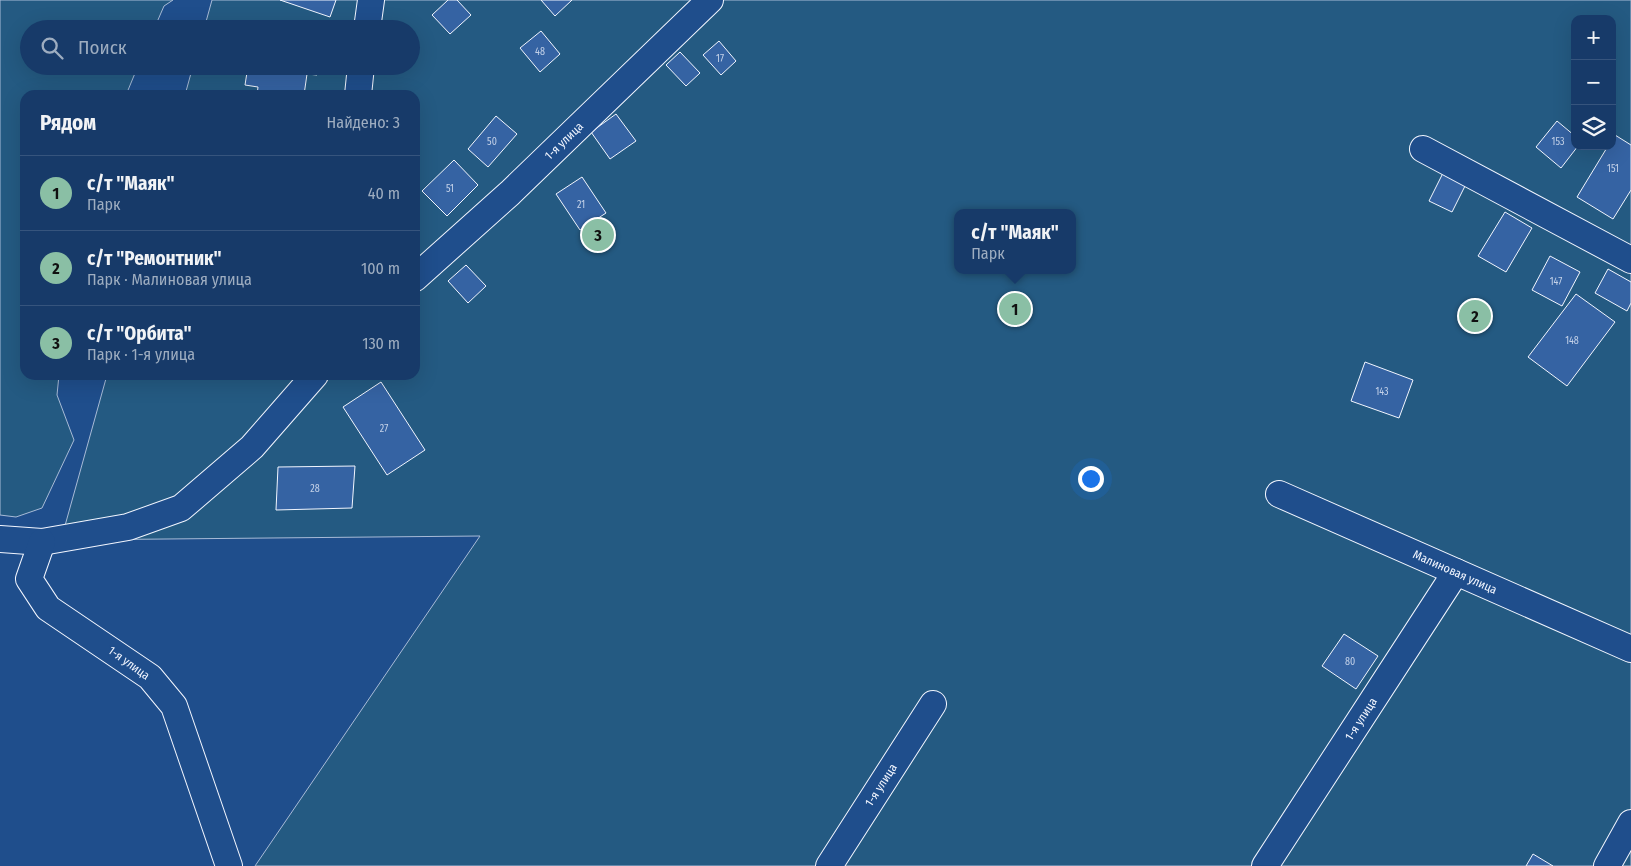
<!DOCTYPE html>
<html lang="ru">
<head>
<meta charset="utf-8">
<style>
	:root { --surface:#173a69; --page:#20416f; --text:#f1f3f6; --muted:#9eadc0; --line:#36547d; --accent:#8abfa5 }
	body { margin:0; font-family:"Fira Sans Condensed",sans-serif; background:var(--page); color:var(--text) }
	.controls { position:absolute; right:15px; top:15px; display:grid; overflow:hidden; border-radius:10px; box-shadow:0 5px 20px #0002 }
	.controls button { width:45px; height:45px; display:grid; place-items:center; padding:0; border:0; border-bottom:1px solid var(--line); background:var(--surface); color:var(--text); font:25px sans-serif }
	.you { position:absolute; left:1090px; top:478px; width:18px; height:18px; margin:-12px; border:4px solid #fff; border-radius:50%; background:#1a73e8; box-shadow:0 0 0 8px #1a73e833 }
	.badge { display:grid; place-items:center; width:32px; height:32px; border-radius:50%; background:var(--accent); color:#111; font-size:16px; font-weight:700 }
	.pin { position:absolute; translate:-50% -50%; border:2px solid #fff; box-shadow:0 1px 5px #0006 }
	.popup { position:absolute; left:954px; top:209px; width:122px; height:65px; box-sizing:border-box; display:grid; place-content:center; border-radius:10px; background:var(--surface); filter:drop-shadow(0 1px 4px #0005); font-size:16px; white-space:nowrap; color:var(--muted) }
	.popup b { font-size:19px; color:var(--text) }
	.popup::after { content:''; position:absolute; left:50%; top:100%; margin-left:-10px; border:10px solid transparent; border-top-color:var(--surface) }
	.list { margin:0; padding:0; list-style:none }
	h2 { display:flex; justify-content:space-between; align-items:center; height:65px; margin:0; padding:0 20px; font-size:21px }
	h2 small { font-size:16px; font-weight:400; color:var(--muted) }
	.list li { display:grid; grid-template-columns:32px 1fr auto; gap:15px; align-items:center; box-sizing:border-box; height:75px; padding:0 20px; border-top:1px solid var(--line) }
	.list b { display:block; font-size:19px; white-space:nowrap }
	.list p { margin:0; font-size:16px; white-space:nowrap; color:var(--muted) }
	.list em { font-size:16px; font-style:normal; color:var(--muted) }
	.icon { flex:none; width:28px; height:28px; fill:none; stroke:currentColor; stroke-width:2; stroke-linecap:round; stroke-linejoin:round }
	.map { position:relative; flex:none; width:1631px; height:866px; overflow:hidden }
	.search { position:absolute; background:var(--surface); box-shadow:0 5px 20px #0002; left:20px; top:20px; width:400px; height:55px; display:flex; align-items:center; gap:12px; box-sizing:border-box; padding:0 18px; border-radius:28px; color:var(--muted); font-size:19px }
	.panel { position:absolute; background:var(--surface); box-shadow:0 5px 20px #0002; left:20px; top:90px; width:400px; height:290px; border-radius:15px }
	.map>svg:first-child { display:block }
	.green { fill:#245a82; stroke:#a8bbd7; fill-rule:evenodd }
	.building { fill:#3563a3; stroke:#f2f6ff }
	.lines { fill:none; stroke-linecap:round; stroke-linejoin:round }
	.minor-casing { stroke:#f2f6ff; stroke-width:28 }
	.minor { stroke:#1f4e8c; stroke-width:26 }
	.labels { text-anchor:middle; stroke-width:4; stroke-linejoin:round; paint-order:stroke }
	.number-label { font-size:10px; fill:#c3d1e8 }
	.street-label { font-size:12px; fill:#f2f6ff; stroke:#1f4e8c }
</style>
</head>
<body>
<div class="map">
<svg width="1631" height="866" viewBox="0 0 1631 866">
	<rect width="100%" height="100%" fill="#1f4e8c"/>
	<g class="green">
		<polygon points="0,0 173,0 164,6 154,29 29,29 29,66 138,66 126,95 25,95 25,375 59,375 57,395 74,440 42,508 16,517 0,515"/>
		<path d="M212 0H1631V866H255L480 536 61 540 107 375H415V95H185L193 66H411V29H204ZM1575 19H1612V146H1575ZM958 213H1072V270H958Z"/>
	</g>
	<g class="building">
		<polygon points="280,0 336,0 330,17"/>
		<polygon points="448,0 457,0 471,15 450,34 432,15"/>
		<polygon points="541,0 572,0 555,16"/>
		<polygon points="541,31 560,54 540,72 520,48"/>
		<polygon points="719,41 736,61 721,75 703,55"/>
		<polygon points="680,52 700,73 686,86 666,65"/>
		<polygon points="248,66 319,66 317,75 307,74 304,95 257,95 258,87 245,85"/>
		<polygon points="616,114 636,141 610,159 591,132"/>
		<polygon points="496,116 517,134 488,167 468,149"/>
		<polygon points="1557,121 1575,136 1575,146 1578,146 1561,168 1536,147"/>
		<polygon points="1615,135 1631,145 1631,190 1613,219 1577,197 1608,146 1612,146"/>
		<polygon points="454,160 478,185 447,216 422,191"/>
		<polygon points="1443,173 1466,184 1452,212 1429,201"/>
		<polygon points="582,177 606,213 580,230 556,194"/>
		<polygon points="1505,212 1532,228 1506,272 1478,256"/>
		<polygon points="1550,256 1580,272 1562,306 1532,290"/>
		<polygon points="466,265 486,286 468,303 448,281"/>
		<polygon points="1608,269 1631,282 1631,303 1627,311 1595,293"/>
		<polygon points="1576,294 1615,322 1567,386 1528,357"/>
		<polygon points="1365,362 1413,380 1399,418 1351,401"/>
		<polygon points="381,382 425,450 387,475 343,407"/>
		<polygon points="355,466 352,508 276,510 278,467"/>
		<polygon points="1344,634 1378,656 1356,689 1322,666"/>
		<polygon points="1533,854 1553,866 1526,866"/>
	</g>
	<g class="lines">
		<g class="minor-casing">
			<g id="minor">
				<polyline points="367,29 371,0"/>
				<polyline points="358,95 361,66"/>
				<polyline points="1423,149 1631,260"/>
				<polyline points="415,278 510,193 710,0"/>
				<polyline points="1279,494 1631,649"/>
				<polyline points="0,539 42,542 128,527 181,508 252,447 315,375"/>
				<polyline points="42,542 29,579 48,608 150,677 174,706 229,866"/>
				<polyline points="829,866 933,704"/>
				<polyline points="1265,866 1456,572"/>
				<polyline points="1607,866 1631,823"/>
			</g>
		</g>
		<use href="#minor" class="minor"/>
	</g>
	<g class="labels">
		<g class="number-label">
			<text x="540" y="55">48</text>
			<text x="720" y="62">17</text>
			<text x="492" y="145">50</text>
			<text x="1558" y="145">153</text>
			<text x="1613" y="172">151</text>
			<text x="450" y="192">51</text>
			<text x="581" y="208">21</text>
			<text x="1556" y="285">147</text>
			<text x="1572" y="344">148</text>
			<text x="1382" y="395">143</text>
			<text x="384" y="432">27</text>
			<text x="315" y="492">28</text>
			<text x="1350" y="665">80</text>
		</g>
		<g class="street-label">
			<text transform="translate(564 141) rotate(-44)" y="4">1-я улица</text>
			<text transform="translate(1455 572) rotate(24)" y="4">Малиновая улица</text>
			<text transform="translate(129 663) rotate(36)" y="4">1-я улица</text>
			<text transform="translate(1361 719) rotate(-57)" y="4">1-я улица</text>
			<text transform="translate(881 785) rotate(-57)" y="4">1-я улица</text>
		</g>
	</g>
</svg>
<div class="controls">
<button>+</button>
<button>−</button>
<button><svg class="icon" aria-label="layers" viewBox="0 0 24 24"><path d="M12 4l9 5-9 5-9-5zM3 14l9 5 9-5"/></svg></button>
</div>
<div class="you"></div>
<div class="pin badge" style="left:1015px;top:309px">1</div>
<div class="popup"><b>с/т &quot;Маяк&quot;</b>Парк</div>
<div class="pin badge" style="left:1475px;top:316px">2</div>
<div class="pin badge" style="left:598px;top:235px">3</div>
<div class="search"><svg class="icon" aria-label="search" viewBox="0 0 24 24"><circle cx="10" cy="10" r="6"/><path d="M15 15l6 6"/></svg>Поиск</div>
<section class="panel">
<h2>Рядом<small>Найдено: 3</small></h2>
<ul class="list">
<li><span class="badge">1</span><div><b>с/т &quot;Маяк&quot;</b><p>Парк</p></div><em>40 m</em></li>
<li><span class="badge">2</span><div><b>с/т &quot;Ремонтник&quot;</b><p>Парк · Малиновая улица</p></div><em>100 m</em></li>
<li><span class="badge">3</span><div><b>с/т &quot;Орбита&quot;</b><p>Парк · 1-я улица</p></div><em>130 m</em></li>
</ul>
</section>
</div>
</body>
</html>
